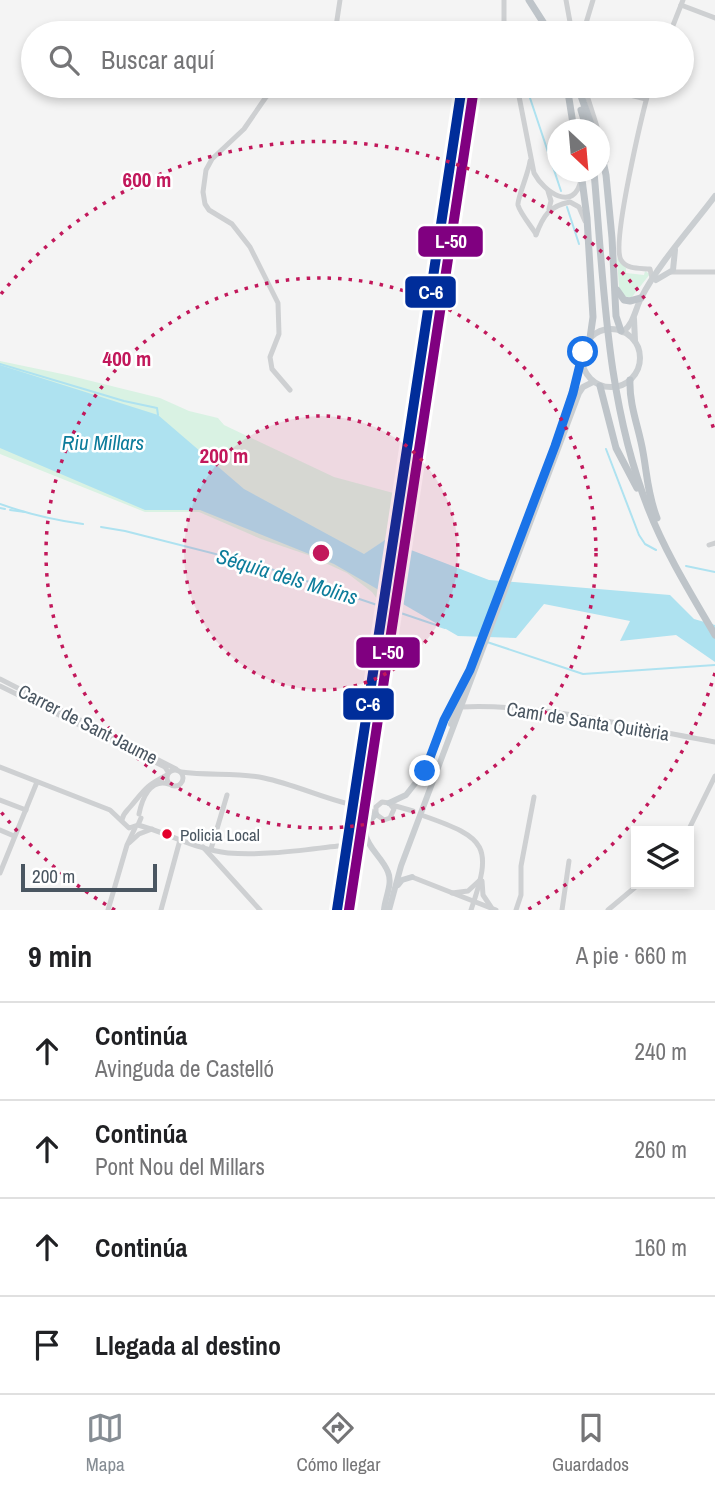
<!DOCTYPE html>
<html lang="es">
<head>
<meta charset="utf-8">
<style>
	:root { --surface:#fff; --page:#f2f2f2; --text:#202124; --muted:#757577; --line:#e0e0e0; --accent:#868d94 }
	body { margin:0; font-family:"Archivo Narrow",sans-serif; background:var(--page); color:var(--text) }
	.controls { position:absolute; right:21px; bottom:21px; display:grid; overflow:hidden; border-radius:0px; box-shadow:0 4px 10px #0003 }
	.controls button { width:63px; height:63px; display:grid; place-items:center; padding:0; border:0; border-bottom:2px solid var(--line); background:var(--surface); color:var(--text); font:35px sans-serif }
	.compass { position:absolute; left:547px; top:119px; width:63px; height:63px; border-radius:50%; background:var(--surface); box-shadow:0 4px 10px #0003; rotate:154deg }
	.scale { position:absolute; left:21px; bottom:18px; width:136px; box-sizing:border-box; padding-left:7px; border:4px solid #4a5661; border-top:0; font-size:19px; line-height:24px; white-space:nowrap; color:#4a5661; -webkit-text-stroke:5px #fff; paint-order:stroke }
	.stop { position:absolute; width:21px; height:21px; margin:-16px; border:5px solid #1a73e8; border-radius:50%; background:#fff }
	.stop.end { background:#1a73e8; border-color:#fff; box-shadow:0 2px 7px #0008 }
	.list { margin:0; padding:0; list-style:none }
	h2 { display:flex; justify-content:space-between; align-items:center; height:91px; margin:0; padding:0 28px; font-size:30px }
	h2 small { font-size:23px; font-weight:400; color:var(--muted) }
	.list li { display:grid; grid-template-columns:46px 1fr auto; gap:21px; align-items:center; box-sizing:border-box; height:98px; padding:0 28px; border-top:2px solid var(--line) }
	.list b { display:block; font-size:26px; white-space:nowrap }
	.list p { margin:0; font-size:23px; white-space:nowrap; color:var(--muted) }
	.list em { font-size:23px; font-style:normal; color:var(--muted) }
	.icon { flex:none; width:38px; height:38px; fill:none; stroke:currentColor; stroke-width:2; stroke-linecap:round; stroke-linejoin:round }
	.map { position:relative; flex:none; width:715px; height:910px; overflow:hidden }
	.search { position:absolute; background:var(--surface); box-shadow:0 4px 10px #0003; left:21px; right:21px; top:21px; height:77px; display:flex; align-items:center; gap:18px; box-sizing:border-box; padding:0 24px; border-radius:38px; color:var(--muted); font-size:26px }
	.sheet { height:483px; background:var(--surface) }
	nav { display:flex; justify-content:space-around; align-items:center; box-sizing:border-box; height:98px; border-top:2px solid var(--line); background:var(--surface); font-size:19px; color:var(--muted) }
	nav a { display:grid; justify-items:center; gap:4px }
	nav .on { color:var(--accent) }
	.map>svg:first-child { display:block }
	.green { fill:#d9f2e3 }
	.water { fill:#aee2f0 }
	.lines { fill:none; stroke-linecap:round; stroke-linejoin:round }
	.stream { stroke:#aee2f0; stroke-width:2 }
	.minor-tunnel { stroke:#d2d4d7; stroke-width:5; stroke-dasharray:5 2.5; stroke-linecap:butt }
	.minor { stroke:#ced0d2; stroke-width:5 }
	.major { stroke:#caced1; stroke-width:6 }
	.highway { stroke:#bec4c9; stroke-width:7 }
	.rail-1-casing { stroke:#fff; stroke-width:16 }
	.rail-2-casing { stroke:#fff; stroke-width:16 }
	.rail-1 { stroke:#002d9a; stroke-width:10 }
	.rail-2 { stroke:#800080; stroke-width:10 }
	.route { stroke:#1a73e8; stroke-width:9 }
	.ring { fill:none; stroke:#c2185b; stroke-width:3.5; stroke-dasharray:3.5 7 }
	.bus-dot { fill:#e4002b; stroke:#fff; stroke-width:2.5 }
	.labels { text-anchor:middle; stroke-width:5; stroke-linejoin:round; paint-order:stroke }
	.bus-label { font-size:17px; fill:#4a5661; stroke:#fff; text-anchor:start }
	.street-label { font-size:19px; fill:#4a5661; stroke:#fff }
	.water-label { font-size:21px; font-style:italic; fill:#0c7c9b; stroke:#fff }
	.centre { fill:#c2185b; stroke:#fff; stroke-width:3.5 }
	.ring-label { font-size:21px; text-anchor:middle; font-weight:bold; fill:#c2185b; stroke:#fff; stroke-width:5; stroke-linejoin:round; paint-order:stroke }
	.line-badge { stroke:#fff; stroke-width:2.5 }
	.badge-label { font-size:19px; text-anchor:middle; font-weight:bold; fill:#fff }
</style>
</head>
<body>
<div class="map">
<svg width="715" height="910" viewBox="0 0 715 910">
	<rect width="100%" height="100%" fill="#f4f4f4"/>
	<g class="green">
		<polygon points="617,258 626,268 626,273 644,275 645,271 650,274 631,298 624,296 619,288"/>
		<polygon points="0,361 67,375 160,398 189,411 218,418 224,425 334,477 397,494 381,604 372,592 347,573 308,555 261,539 199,512 145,512 0,454"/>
	</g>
	<polygon class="water" points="0,365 158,415 244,489 364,554 385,540 489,580 670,595 694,619 715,625 715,662 676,635 620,641 630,621 544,604 516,638 458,636 334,564 200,510 145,510 0,448"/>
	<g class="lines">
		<g class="stream">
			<polyline points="526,86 561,191"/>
			<polyline points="567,207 579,244"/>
			<polyline points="0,364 124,401 157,408 158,415"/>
			<polyline points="606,449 639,535 645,544 656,550"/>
			<path d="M0 504C28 514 53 520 83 524"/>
			<polyline points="0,508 5,509"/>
			<polyline points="10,510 25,512"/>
			<polyline points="101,527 125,531 259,565 445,628"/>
			<polyline points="686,566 715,572"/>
			<polyline points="487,642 583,674 715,665"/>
		</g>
		<polyline class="minor-tunnel" points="349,804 359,805"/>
		<g class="minor">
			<polyline points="504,0 504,33"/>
			<polyline points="566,0 572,33"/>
			<polyline points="681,5 715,18"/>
			<polyline points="335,33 340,0"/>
			<polyline points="583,33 593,0"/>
			<polyline points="670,33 683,0"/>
			<polyline points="281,86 266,97 244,129 212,159 206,170 203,192 205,204 209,210 232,224 250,247 278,303 279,334 270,357 272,369 290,390"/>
			<path d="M517 86 534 173C544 192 574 213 581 180"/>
			<polyline points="584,86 598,130"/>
			<polyline points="594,86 646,99"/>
			<path d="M650 86C643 111 611 244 621 260 627 270 640 268 650 269L652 278"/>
			<polyline points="600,135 606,161"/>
			<path d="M530 161C529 172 517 199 518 205 520 213 531 226 536 234"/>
			<polyline points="548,191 551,201 549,209"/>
			<path d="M536 235C543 216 549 206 570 202L579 207 585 221"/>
			<polyline points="670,272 715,272"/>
			<polyline points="709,545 715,543"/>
			<polyline points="0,679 176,769"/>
			<polyline points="0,686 165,767 168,772"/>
			<path d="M461 707C542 703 635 728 715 742"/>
			<polyline points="0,767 110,810 129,828 138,825 141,818"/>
			<circle cx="175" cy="778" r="8"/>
			<path d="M181 772C209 776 237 772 264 778 293 784 320 797 349 804"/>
			<polyline points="0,800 26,810"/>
			<polyline points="363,805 384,820 390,818 394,809 389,803 382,802 376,807 376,812"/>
			<polyline points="392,805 413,811"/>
			<path d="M139 814C142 799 150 778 169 784"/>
			<path d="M424 816C487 838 493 846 471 910"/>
			<path d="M122 820C123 813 126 812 131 806 146 788 146 786 167 775"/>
			<path d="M138 825C168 833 197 850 228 853 264 856 302 850 338 846"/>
			<polyline points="0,830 14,836"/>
			<polyline points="688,831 715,776"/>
			<polyline points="129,843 139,834 152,829"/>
			<polyline points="203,847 260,910"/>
			<polyline points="211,849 227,795"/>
			<polyline points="0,873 37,782"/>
			<polyline points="412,877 496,910"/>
			<polyline points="482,881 483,895 491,907"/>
			<polyline points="452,893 468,891 480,880"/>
			<polyline points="108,910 127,845 135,828"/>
			<polyline points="161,910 180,840"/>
			<polyline points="516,910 521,895 521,866 534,797"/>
			<polyline points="562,910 569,861"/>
			<polyline points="608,910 639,884"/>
		</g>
		<g class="major">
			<polyline points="656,280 673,270 675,250"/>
			<polyline points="634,319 635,341"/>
			<circle cx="611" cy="358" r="29"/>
			<path d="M623 332C634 323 635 310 641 298 659 263 691 228 715 196"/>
			<polyline points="451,724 463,691"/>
			<polyline points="389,803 406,795 425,771 444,720 470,670 555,446 582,360"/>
			<path d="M376 814C350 838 380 851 388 872 393 884 385 897 384 910"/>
			<polyline points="398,885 402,880 412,877"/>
			<polyline points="389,910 401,866 579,393 583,387 593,382"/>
		</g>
		<g class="highway">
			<polyline points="529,0 550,33"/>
			<polyline points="567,86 574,130"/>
			<polyline points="575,86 580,93 593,130"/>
			<polyline points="581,110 587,130"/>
			<polyline points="600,147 606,175 612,238 616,316 621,331"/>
			<polyline points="581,172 587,218 593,317 590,338"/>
			<path d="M594 172C604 285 606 400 648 508 665 552 691 594 715 635"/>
			<polyline points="617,290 624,300 630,301 641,298"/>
			<path d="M630 380C629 405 639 428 643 452 647 474 648 496 657 518"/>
			<polyline points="600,386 616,448 637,488"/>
		</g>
		<g class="rail-1-casing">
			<polyline id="rail-1" points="337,910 462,86"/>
		</g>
		<g class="rail-2-casing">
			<polyline id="rail-2" points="349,910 474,88"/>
		</g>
		<use href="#rail-1" class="rail-1"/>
		<use href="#rail-2" class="rail-2"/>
	</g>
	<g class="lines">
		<polyline class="route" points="425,771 444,720 470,670 555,446 573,393 583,352"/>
	</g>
	<circle cx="321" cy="553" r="137" fill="#c2185b" fill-opacity=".12"/>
	<g class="ring">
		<circle cx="321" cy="553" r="137"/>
		<circle cx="321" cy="553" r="275"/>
		<path d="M715 673A412 412 0 0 1 527 910M115 910A412 412 0 0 1 1 812M1 294A412 412 0 0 1 715 433"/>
	</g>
	<circle class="bus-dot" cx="167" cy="834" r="6"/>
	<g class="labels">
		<g class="bus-label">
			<text x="180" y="841">Policia Local</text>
		</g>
		<g class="street-label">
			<text transform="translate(588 721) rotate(9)" y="7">Camí de Santa Quitèria</text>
			<text transform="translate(88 724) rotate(27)" y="7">Carrer de Sant Jaume</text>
		</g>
		<g class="water-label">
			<text x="103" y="450">Riu Millars</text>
			<text transform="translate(287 577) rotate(17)" y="7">Séquia dels Molins</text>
		</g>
	</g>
	<circle cx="321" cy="553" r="10" class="centre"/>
	<g class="ring-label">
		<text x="147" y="187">600 m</text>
		<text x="127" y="366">400 m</text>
		<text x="224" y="463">200 m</text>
	</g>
	<g class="line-badge">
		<rect x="417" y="225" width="67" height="33" rx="7" fill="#800080"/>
		<rect x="404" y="275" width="53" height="34" rx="7" fill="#002d9a"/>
		<rect x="355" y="636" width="66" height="33" rx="7" fill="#800080"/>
		<rect x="342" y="687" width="53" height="34" rx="7" fill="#002d9a"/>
	</g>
	<g class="badge-label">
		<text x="451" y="248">L-50</text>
		<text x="431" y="299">C-6</text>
		<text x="388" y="659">L-50</text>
		<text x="368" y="711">C-6</text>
	</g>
</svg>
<div class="controls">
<button><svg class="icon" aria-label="layers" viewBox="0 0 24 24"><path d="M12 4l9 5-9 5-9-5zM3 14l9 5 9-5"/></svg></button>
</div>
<svg class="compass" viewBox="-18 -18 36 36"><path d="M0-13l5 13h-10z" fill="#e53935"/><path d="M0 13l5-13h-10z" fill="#757577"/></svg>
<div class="scale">200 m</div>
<div class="stop" style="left:583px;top:352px"></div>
<div class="stop end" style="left:425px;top:771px"></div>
<div class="search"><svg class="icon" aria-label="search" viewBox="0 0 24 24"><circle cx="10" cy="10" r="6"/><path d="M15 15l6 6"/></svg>Buscar aquí</div>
</div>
<section class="sheet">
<h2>9 min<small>A pie · 660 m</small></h2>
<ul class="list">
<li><svg class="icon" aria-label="ahead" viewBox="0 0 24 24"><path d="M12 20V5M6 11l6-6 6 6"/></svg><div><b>Continúa</b><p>Avinguda de Castelló</p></div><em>240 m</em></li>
<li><svg class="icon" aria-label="ahead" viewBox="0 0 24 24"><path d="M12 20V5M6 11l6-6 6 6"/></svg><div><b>Continúa</b><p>Pont Nou del Millars</p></div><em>260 m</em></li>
<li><svg class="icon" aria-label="ahead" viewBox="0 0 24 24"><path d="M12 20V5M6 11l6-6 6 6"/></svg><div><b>Continúa</b></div><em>160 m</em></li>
<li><svg class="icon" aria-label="arrive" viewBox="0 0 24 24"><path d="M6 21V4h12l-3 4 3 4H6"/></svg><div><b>Llegada al destino</b></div></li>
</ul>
</section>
<nav>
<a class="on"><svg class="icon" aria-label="map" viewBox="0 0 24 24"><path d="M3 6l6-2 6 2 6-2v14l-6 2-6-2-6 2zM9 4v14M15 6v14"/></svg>Mapa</a>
<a><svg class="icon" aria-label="directions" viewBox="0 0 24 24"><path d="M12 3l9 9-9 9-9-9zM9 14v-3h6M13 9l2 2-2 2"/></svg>Cómo llegar</a>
<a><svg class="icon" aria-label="saved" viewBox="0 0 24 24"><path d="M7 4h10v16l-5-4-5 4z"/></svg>Guardados</a>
</nav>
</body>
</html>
